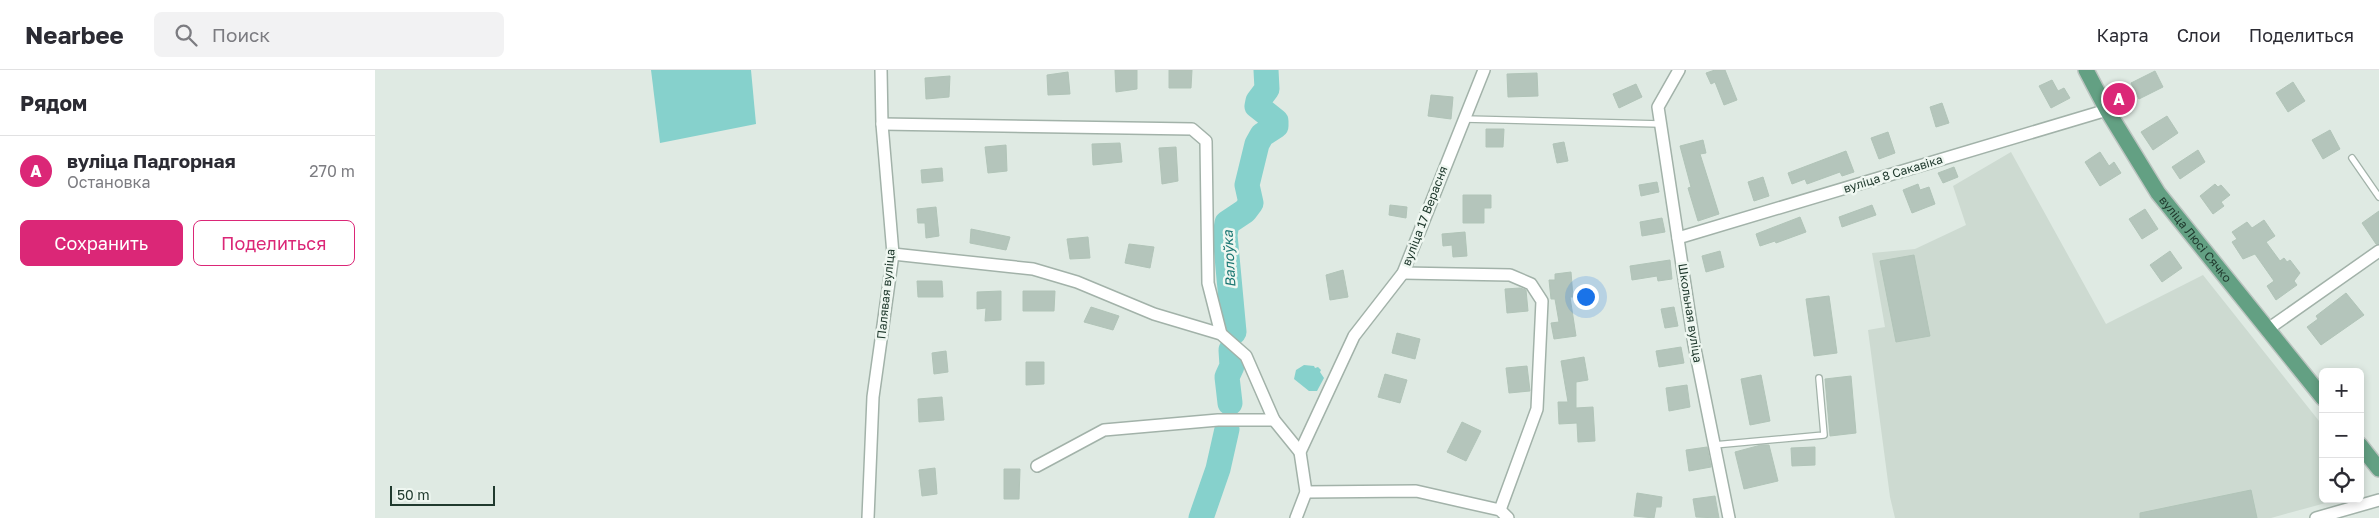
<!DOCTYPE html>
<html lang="ru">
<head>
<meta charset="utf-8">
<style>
	:root { --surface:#fff; --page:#f2f2f3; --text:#2b2b33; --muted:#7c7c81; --line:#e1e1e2; --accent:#db2777 }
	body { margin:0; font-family:"Golos Text",sans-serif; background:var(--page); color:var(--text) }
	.controls { position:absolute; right:15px; bottom:15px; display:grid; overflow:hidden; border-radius:8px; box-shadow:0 2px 8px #0003 }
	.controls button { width:45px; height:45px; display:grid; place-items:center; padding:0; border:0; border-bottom:1px solid var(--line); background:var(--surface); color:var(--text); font:25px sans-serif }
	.scale { position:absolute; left:15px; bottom:12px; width:105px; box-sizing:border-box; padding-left:5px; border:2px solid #203a2e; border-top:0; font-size:14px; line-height:18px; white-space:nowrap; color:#203a2e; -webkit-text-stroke:4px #eff7f1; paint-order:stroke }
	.you { position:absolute; left:1210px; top:226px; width:18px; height:18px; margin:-12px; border:4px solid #fff; border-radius:50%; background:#1a73e8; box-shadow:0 0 0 8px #1a73e833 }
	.badge { display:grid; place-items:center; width:32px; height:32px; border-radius:50%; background:var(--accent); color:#fff; font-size:16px; font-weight:700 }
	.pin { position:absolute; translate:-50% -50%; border:2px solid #fff; box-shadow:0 1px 5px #0006 }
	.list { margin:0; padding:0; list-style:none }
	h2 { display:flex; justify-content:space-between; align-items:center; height:65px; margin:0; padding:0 20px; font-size:21px }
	h2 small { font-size:16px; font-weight:400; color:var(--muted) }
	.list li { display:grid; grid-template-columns:32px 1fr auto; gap:15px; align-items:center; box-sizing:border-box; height:70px; padding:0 20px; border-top:1px solid var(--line) }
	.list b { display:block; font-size:19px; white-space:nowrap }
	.list p { margin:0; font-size:16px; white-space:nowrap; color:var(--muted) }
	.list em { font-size:16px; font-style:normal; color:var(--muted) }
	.actions { display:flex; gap:10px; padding:15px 20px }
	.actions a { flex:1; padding:11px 0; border:1px solid var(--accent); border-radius:8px; text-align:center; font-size:18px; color:var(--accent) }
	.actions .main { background:var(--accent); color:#fff }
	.icon { flex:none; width:28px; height:28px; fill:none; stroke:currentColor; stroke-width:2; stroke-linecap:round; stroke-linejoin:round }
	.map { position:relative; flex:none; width:2004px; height:448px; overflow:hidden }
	header { display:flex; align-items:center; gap:30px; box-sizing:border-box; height:70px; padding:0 25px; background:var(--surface); border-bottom:1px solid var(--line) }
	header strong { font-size:24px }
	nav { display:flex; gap:28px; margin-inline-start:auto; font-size:18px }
	.search { width:350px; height:45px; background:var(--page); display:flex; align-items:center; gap:12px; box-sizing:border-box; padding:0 18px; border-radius:8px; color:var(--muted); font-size:19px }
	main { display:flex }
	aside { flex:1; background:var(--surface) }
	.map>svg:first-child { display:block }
	.built { fill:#cddad1 }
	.water { fill:#86d1cc }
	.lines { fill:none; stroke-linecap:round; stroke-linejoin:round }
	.river { stroke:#86d1cc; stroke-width:25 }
	.building { fill:#b4c5bb; stroke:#b1c4b8 }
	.lane-casing { stroke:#a2b2a9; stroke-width:8 }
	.street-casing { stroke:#a2b2a9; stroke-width:14 }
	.primary-casing { stroke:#bcc4c0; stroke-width:18 }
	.lane { stroke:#fff; stroke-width:5.5 }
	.street { stroke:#fff; stroke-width:11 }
	.primary { stroke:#63a083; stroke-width:15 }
	.labels { text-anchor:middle; stroke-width:5; stroke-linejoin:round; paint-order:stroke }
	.street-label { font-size:12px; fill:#203a2e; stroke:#eff7f1 }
	.water-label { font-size:14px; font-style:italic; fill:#1a7672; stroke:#eff7f1 }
</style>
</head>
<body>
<header>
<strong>Nearbee</strong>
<div class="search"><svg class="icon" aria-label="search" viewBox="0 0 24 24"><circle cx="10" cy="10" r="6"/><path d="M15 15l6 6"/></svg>Поиск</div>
<nav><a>Карта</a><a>Слои</a><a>Поделиться</a></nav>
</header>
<main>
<aside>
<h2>Рядом<small></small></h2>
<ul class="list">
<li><span class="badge">A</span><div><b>вуліца Падгорная</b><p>Остановка</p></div><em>270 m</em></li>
</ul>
<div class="actions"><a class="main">Сохранить</a><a>Поделиться</a></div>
</aside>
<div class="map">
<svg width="2004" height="448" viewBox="0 0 2004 448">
	<rect width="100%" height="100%" fill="#dfeae3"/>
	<polygon class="built" points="1636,82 1731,254 1828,205 1948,356 1948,429 1965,429 1896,448 1520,448 1515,427 1493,260 1510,257 1497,183 1540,179 1591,155 1578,116"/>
	<g class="water">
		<polygon points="276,0 376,0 381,54 285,73"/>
		<polygon points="929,295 939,296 940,298 943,297 946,300 945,302 949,308 942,321 934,321 919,309 921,300"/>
	</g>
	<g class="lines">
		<g class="river">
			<polyline points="859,262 850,165 852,153 870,141 876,133 872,115 882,74 887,65 901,56 901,51 882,36 883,31 892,19 891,0"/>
			<polyline points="855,333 852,307 857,296 856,280"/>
			<polyline points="826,448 843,399 852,359"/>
		</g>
	</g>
	<g class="building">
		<polygon points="740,0 762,0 762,19 741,22"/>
		<polygon points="794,0 817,0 816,18 794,18"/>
		<polygon points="1340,0 1350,0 1362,30 1349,35 1340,12 1336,14 1331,3"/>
		<polygon points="1780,1 1788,17 1764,29 1756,13"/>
		<polygon points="693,2 695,24 673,25 672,5"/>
		<polygon points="1162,3 1163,26 1133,27 1132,4"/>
		<polygon points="575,6 574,27 551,29 550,8"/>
		<polygon points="1677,10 1683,21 1689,18 1695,28 1676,38 1664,16"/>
		<polygon points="1918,12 1930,31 1913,42 1901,23"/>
		<polygon points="1261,14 1267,27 1244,38 1238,24"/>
		<polygon points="1056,25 1078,27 1076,49 1053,46"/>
		<polygon points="1567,33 1574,53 1561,57 1555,37"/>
		<polygon points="1792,46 1803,63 1778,80 1766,62"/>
		<polygon points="1111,59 1129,59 1128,77 1111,77"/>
		<polygon points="1955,60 1965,79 1948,89 1937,70"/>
		<polygon points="1513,62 1520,83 1504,89 1496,68"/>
		<polygon points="1328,70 1331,83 1325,84 1344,144 1323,151 1313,118 1316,117 1305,76"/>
		<polygon points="1189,72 1193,91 1182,93 1178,74"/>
		<polygon points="745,73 747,92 718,95 717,74"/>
		<polygon points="631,75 632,101 613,103 610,77"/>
		<polygon points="801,77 803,111 787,114 784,78"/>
		<polygon points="1823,80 1830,92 1805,109 1797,97"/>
		<polygon points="1471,81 1479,102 1467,106 1465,102 1432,114 1430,109 1417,114 1413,103"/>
		<polygon points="1725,82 1734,96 1739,92 1746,103 1725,116 1710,92"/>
		<polygon points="1579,97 1583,107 1568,113 1563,103"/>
		<polygon points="567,98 568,111 547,113 546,100"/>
		<polygon points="1388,107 1394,126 1379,131 1373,112"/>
		<polygon points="1282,112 1284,122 1266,126 1264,115"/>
		<polygon points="1543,114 1545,120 1554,117 1560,134 1537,143 1528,120"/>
		<polygon points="1840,114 1843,117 1846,115 1855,125 1846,132 1849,136 1838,144 1825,126"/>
		<polygon points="1088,125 1116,125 1116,138 1109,138 1109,153 1088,153"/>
		<polygon points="1015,135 1032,137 1031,148 1014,145"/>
		<polygon points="1497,135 1501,145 1467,157 1464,147"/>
		<polygon points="561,137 564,166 551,168 550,153 543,153 542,139"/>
		<polygon points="1770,139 1783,159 1767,169 1754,149"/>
		<polygon points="2004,141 2004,174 2001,174 1987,153"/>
		<polygon points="1425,147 1431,162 1401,173 1400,171 1385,176 1381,164"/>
		<polygon points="1287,148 1290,162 1267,166 1265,152"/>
		<polygon points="1889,150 1900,166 1891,172 1905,191 1909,188 1912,192 1915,190 1925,203 1919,211 1922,215 1901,230 1892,216 1899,211 1880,184 1868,189 1857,172 1862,169 1857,162 1872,152 1877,158"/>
		<polygon points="596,159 635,167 631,180 595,173"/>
		<polygon points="1090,162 1092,186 1078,187 1077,175 1068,176 1067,164"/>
		<polygon points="713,167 715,188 695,189 692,169"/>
		<polygon points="754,174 779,177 775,198 750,193"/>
		<polygon points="1345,181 1349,197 1331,202 1327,186"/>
		<polygon points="1795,181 1807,198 1787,212 1775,195"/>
		<polygon points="1539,185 1555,266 1521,272 1505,191"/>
		<polygon points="1295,190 1297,209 1283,211 1282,206 1257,210 1255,196"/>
		<polygon points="968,200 973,227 955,230 951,205"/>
		<polygon points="1196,202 1198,227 1195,227 1201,266 1179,269 1176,253 1184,252 1180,229 1176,229 1174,210 1180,210 1180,204"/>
		<polygon points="542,211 567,211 568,227 543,227"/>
		<polygon points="1145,218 1151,220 1153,241 1132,243 1130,219"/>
		<polygon points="626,221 626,250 610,251 611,238 602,239 602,222"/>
		<polygon points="648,221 680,221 679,241 648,241"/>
		<polygon points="1971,223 1989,245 1946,275 1932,257 1943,249 1941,246"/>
		<polygon points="1454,226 1462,283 1439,286 1431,229"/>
		<polygon points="716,237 744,246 738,260 709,252"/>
		<polygon points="1299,237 1303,256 1290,258 1286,239"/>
		<polygon points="1022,263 1045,269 1040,289 1017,283"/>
		<polygon points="1306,277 1309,293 1284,297 1281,281"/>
		<polygon points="571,281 573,302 559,304 557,283"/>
		<polygon points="1209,287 1213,310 1201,312 1201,338 1218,337 1220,371 1203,372 1202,353 1184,354 1183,332 1193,332 1186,291"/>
		<polygon points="651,292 669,292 669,314 651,315"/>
		<polygon points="1152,296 1155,321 1134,323 1131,298"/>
		<polygon points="1010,304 1032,310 1025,333 1003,327"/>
		<polygon points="1386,305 1395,351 1375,355 1366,309"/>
		<polygon points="1476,306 1481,363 1455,366 1450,309"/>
		<polygon points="1312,315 1315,337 1294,341 1291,318"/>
		<polygon points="567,327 569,350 544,352 543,329"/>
		<polygon points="1087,352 1106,361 1091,391 1072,382"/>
		<polygon points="1386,375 1394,375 1403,411 1369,419 1360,382"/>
		<polygon points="1332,377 1336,397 1314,401 1311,380"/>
		<polygon points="1440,377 1440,395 1417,396 1416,378"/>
		<polygon points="560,398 562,424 547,426 544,400"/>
		<polygon points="629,399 645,399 644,429 629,429"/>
		<polygon points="1876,420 1882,448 1765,448 1765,443"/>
		<polygon points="1262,423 1287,427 1286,437 1281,437 1279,448 1259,446"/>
		<polygon points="1340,426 1344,448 1321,447 1318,429"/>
	</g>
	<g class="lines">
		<g class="lane-casing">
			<g id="lane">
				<polyline points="1090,49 1285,54"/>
				<polyline points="1977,88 2004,127"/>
				<polyline points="1339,375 1449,365 1444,308"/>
			</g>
		</g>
		<g class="street-casing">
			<g id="street">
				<polyline points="1304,0 1283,37 1319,274 1354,448"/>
				<polyline points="507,54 817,59 831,71 833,213 846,264"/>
				<polyline points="1303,168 1732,40"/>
				<polyline points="518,184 658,199 702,212 779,244 846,264 871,286 899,350 925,382"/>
				<polyline points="1028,203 1135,205 1156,214 1167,231 1162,339 1125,440"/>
				<polyline points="1893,259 2004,181"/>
				<polyline points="662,396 729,360 843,350 899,350"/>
				<polyline points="931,422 1041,421 1125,440 1133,448"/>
				<polyline points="493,448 498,327 518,184 507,54 506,0"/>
				<polyline points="921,448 931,422 925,382 979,266 1028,203 1109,0"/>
				<polyline points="1941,448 2004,430"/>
			</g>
		</g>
		<g class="primary-casing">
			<g id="primary">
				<path id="s1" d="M1711 0 1732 40 1783 123 1948 328"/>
				<polyline points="1985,375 2004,399"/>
			</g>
		</g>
		<use href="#lane" class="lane"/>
		<use href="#street" class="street"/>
		<use href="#primary" class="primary"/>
	</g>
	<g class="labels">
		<g class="street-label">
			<text transform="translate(1518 104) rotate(-17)" y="4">вуліца 8 Сакавіка</text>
			<text transform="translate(1050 146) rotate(-69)" y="4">вуліца 17 Верасня</text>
			<text dy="4" stroke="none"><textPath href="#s1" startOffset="202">вуліца Люсі Сячко</textPath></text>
			<text transform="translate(511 224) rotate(-84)" y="4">Палявая вуліца</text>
			<text transform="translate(1315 243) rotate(81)" y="4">Школьная вуліца</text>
		</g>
		<g class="water-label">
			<text transform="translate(854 189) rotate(-93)" y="5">Валоўка</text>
		</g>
	</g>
</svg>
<div class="controls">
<button>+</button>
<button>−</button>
<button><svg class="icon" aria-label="locate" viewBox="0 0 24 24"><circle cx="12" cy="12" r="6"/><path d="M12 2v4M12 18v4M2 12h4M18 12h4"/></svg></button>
</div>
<div class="scale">50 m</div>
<div class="you"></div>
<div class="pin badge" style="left:1744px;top:29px">A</div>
</div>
</main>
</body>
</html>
